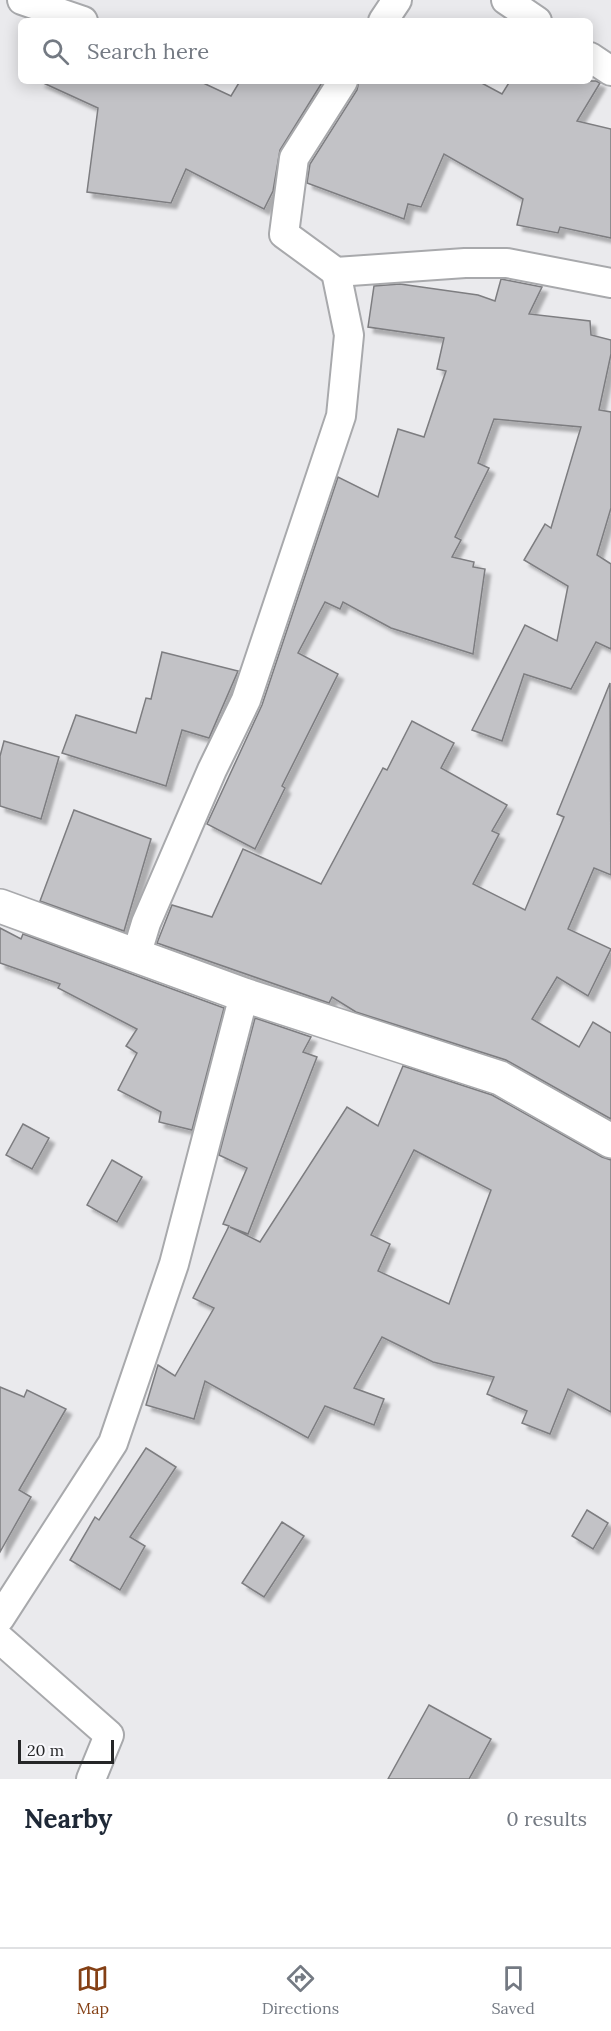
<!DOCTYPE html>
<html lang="en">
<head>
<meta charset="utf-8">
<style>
	:root { --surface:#fff; --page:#f2f2f3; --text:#1f2937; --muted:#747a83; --line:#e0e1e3; --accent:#844015 }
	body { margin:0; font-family:Lora,serif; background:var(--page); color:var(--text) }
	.scale { position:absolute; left:18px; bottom:15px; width:96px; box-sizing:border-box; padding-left:6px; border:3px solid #252627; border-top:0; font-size:16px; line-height:21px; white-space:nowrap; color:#252627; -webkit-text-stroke:4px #f7f7fb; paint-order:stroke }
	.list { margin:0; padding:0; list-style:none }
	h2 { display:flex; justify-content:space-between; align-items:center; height:78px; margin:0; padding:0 24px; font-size:26px }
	h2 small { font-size:20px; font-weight:400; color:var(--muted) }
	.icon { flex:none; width:33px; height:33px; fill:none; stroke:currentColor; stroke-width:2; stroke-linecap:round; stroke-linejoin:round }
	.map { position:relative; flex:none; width:611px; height:1779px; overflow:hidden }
	.search { position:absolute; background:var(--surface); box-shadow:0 3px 15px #0003; left:18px; right:18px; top:18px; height:66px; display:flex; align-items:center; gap:15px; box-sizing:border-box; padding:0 21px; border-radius:9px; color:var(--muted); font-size:22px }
	.sheet { height:168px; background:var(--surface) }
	nav { display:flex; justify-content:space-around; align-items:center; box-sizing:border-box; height:84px; border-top:2px solid var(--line); background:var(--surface); font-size:16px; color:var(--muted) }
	nav a { display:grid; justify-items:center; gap:3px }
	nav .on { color:var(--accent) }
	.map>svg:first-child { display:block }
	.building { fill:#c2c2c6; stroke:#7d7d80; stroke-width:1.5; fill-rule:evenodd; filter:url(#shadow) }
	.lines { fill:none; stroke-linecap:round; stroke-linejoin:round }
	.street-casing { stroke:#a8a9ac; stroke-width:32 }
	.secondary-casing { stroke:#a8a9ac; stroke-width:36 }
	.street { stroke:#fff; stroke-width:28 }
	.secondary { stroke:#fff; stroke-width:33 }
</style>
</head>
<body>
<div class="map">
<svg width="611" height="1779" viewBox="0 0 611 1779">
	<defs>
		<filter id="shadow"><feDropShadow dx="5.5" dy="5.5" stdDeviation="1.5" flood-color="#0004"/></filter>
	</defs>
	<rect width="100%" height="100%" fill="#eaeaed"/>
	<g class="building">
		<polygon points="39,81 199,81 231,96 240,81 323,81 280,150 273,191 264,209 186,169 171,203 87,192 98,108"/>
		<polygon points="359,81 478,81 502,94 510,81 596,81 600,83 577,121 611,129 611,238 560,227 558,233 517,225 523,199 444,154 421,207 408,204 404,219 307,183 310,164 357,90"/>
		<polygon points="501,279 542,287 529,314 590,321 591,335 611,340 611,354 599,410 611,412 611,508 597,555 611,564 611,649 596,642 571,689 524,674 502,741 472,730 525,625 557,641 568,586 524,560 545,524 551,528 581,427 494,419 478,463 489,468 455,537 461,540 452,557 474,562 473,567 485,569 473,654 391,628 343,602 340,609 325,602 298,653 338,674 282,786 285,788 255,849 207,824 262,705 338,477 378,497 398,429 424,437 446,371 437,369 444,338 368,327 374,286 400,284 478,295 495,301"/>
		<polygon points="162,652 238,671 209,738 182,730 166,786 62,753 76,715 136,733 146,698 151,699"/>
		<polygon points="610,683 611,875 594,868 568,929 611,949 588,996 557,977 532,1019 579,1047 593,1022 611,1033 611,1119 506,1060 356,1012 332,997 329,1003 157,943 172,905 212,917 243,849 321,884 383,768 387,770 412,721 454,743 441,768 507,805 492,831 499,834 473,884 525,910 564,817 557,814"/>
		<polygon points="4,741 59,757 41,819 0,806 0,756"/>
		<polygon points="74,810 151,839 124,931 40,901"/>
		<polygon points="0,928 21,939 23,934 224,1008 192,1130 159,1122 161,1112 118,1090 137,1053 126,1046 137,1029 58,988 60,984 0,963"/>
		<path d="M255 1018 311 1037 303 1052 317 1057 248 1234 230 1227 260 1242 347 1107 378 1126 403 1066 492 1095 602 1157 611 1160V1412L568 1389 550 1434 522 1423 527 1411 487 1394 494 1377 433 1362 382 1337 354 1388 384 1399 374 1425 325 1406 308 1438 205 1381 194 1419 146 1405 158 1365 175 1376 214 1308 193 1298 229 1226 223 1224 247 1168 219 1155ZM414 1150 491 1190 449 1304 378 1271 390 1244 371 1235Z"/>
		<polygon points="23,1124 49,1138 32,1169 6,1155"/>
		<polygon points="112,1160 142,1177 117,1222 87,1205"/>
		<polygon points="0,1387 24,1397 27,1390 66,1409 19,1490 31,1497 0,1552"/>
		<polygon points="146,1448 176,1467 130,1537 145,1546 120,1590 70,1560 95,1517 99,1520"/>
		<polygon points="587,1510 608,1523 593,1549 572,1536"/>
		<polygon points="282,1522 304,1536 264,1597 242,1583"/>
		<polygon points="429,1705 491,1739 469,1779 388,1779"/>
	</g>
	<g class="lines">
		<g class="street-casing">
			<g id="street">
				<polyline points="22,0 83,21"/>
				<polyline points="506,0 537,21"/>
				<polyline points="383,21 397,0"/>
				<polyline points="590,57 611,71"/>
				<polyline points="343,81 294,158 284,234 336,272 465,263 507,263 611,283"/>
				<polyline points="136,956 146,923 212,770 246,700 341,416 349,335 336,272"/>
				<polyline points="0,1618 113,1443 174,1264 244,995"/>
				<polyline points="0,1639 109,1735 91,1779"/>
			</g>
		</g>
		<g class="secondary-casing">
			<polyline id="secondary" points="0,906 244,995 500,1078 611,1141"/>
		</g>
		<use href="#street" class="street"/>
		<use href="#secondary" class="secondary"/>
	</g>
</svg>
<div class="scale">20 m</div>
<div class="search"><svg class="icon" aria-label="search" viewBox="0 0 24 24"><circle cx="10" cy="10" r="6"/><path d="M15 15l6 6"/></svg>Search here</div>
</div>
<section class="sheet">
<h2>Nearby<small>0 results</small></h2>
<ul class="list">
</ul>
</section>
<nav>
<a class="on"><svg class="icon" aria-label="map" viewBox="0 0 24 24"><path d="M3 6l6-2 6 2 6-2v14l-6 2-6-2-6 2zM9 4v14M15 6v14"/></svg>Map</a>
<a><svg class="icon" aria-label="directions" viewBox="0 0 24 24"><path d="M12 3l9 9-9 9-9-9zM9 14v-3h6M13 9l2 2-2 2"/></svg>Directions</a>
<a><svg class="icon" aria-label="saved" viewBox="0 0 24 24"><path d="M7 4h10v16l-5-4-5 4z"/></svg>Saved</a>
</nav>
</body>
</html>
